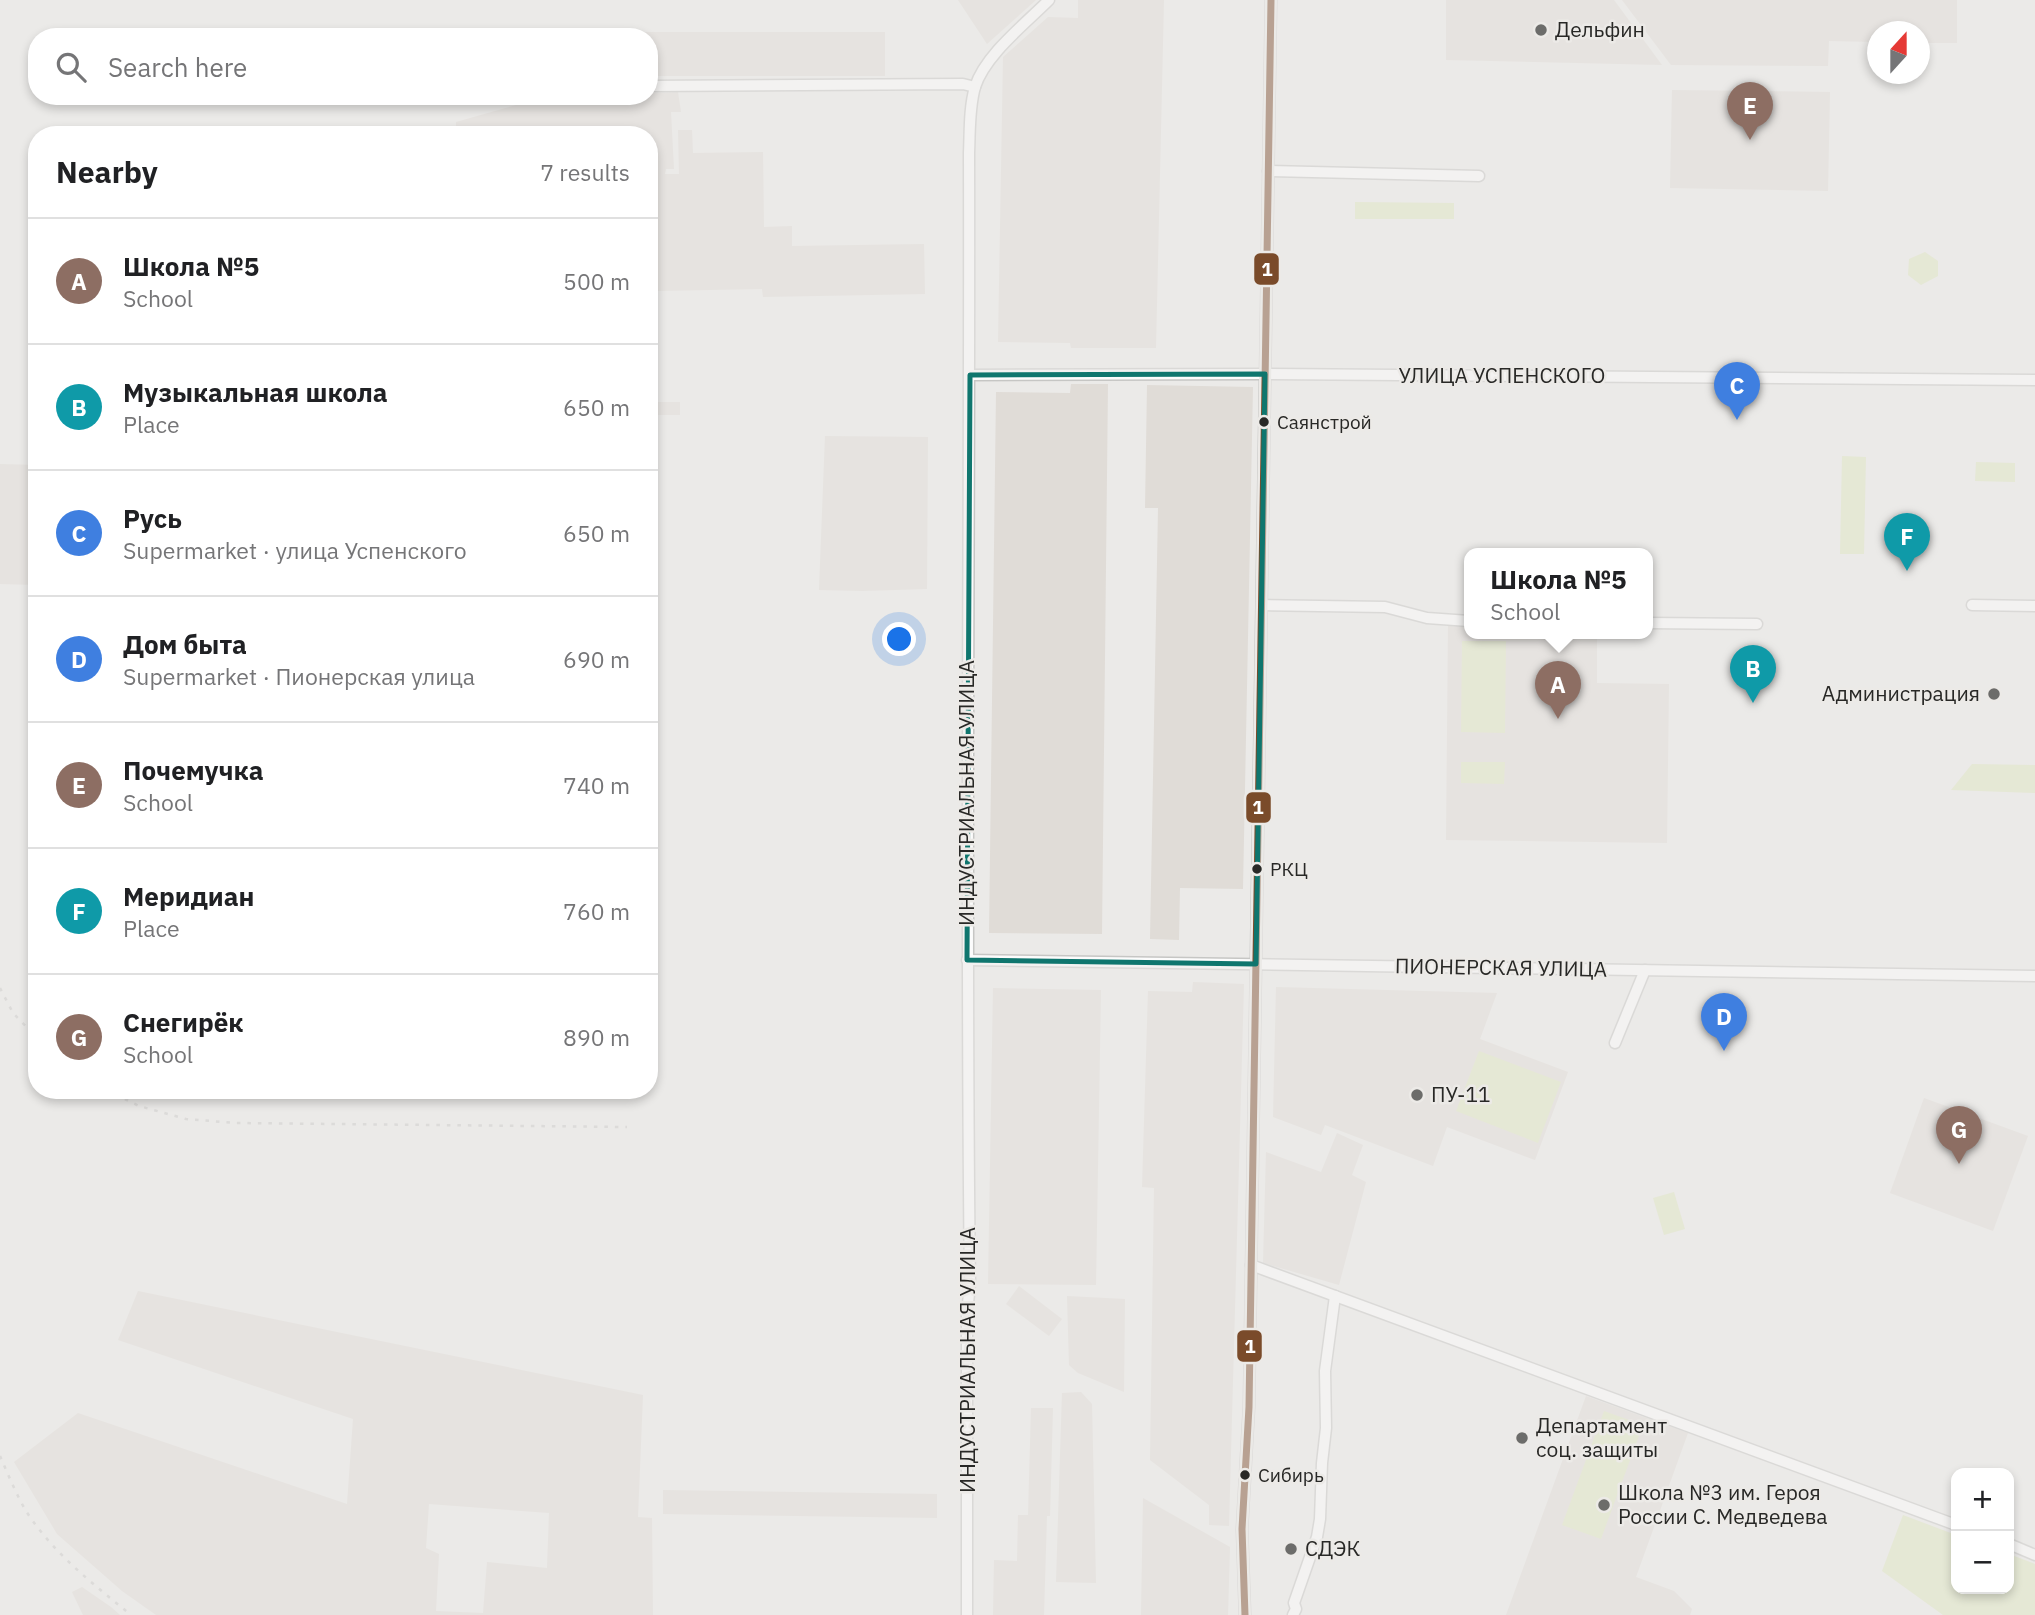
<!DOCTYPE html>
<html lang="en">
<head>
<meta charset="utf-8">
<style>
	:root { --surface:#fff; --page:#f2f2f2; --text:#202124; --muted:#757577; --line:#e0e0e0; --accent:#1a73e8 }
	body { margin:0; font-family:"IBM Plex Sans",sans-serif; background:var(--page); color:var(--text) }
	.controls { position:absolute; right:21px; bottom:21px; display:grid; overflow:hidden; border-radius:14px; box-shadow:0 4px 10px #0003 }
	.controls button { width:63px; height:63px; display:grid; place-items:center; padding:0; border:0; border-bottom:2px solid var(--line); background:var(--surface); color:var(--text); font:35px sans-serif }
	.compass { position:absolute; left:1867px; top:21px; width:63px; height:63px; border-radius:50%; background:var(--surface); box-shadow:0 4px 10px #0003; rotate:21deg }
	.you { position:absolute; left:900px; top:640px; width:24px; height:24px; margin:-18px; border:5px solid #fff; border-radius:50%; background:#1a73e8; box-shadow:0 0 0 10px #1a73e833 }
	.badge { display:grid; place-items:center; width:46px; height:46px; border-radius:50%; background:var(--accent); color:#fff; font-size:23px; font-weight:700 }
	.pin { position:absolute; translate:-50% -58px; filter:drop-shadow(0 2px 4px #0008) }
	.pin::after { content:''; position:absolute; top:37px; width:24px; height:21px; background:inherit; clip-path:polygon(0 0,100% 0,50% 100%) }
	.popup { position:absolute; left:1464px; top:548px; width:189px; height:91px; box-sizing:border-box; display:grid; place-content:center; border-radius:14px; background:var(--surface); filter:drop-shadow(0 2px 5px #0005); font-size:23px; white-space:nowrap; color:var(--muted) }
	.popup b { font-size:26px; color:var(--text) }
	.popup::after { content:''; position:absolute; left:50%; top:100%; margin-left:-14px; border:14px solid transparent; border-top-color:var(--surface) }
	.list { margin:0; padding:0; list-style:none }
	h2 { display:flex; justify-content:space-between; align-items:center; height:91px; margin:0; padding:0 28px; font-size:30px }
	h2 small { font-size:23px; font-weight:400; color:var(--muted) }
	.list li { display:grid; grid-template-columns:46px 1fr auto; gap:21px; align-items:center; box-sizing:border-box; height:126px; padding:0 28px; border-top:2px solid var(--line) }
	.list b { display:block; font-size:26px; white-space:nowrap }
	.list p { margin:0; font-size:23px; white-space:nowrap; color:var(--muted) }
	.list em { font-size:23px; font-style:normal; color:var(--muted) }
	.icon { flex:none; width:38px; height:38px; fill:none; stroke:currentColor; stroke-width:2; stroke-linecap:round; stroke-linejoin:round }
	.map { position:relative; flex:none; width:2035px; height:1615px; overflow:hidden }
	.search { position:absolute; background:var(--surface); box-shadow:0 4px 10px #0003; left:28px; top:28px; width:630px; height:77px; display:flex; align-items:center; gap:18px; box-sizing:border-box; padding:0 24px; border-radius:28px; color:var(--muted); font-size:26px }
	.panel { position:absolute; background:var(--surface); box-shadow:0 4px 10px #0003; left:28px; top:126px; width:630px; height:973px; border-radius:28px }
	.map>svg:first-child { display:block }
	.built { fill:#e0dcd7; fill-rule:evenodd }
	.green { fill:#dee6bf }
	.lines { fill:none; stroke-linecap:round; stroke-linejoin:round }
	.minor-casing { stroke:#c6c6c4; stroke-width:13 }
	.minor { stroke:#fcfcfc; stroke-width:10 }
	.rail { stroke:#c9c9c8; stroke-width:2.5; stroke-dasharray:3.5 7; stroke-linecap:butt }
	.bus-1-casing { stroke:#eceae7; stroke-width:12 }
	.bus-1 { stroke:#7a4b2a; stroke-width:7 }
	.marked { fill:none; stroke:#0f766e; stroke-width:5; stroke-linejoin:round }
	.poi-dot { fill:#6c6c6a; stroke:#eceae7; stroke-width:2.5 }
	.bus-dot { fill:#282826; stroke:#eceae7; stroke-width:2.5 }
	.labels { text-anchor:middle; stroke-width:5; stroke-linejoin:round; paint-order:stroke }
	.bus-label { font-size:19px; fill:#282826; stroke:#eceae7; text-anchor:start }
	.poi-label { font-size:21px; fill:#282826; stroke:#eceae7; text-anchor:start }
	.street-label { font-size:21px; fill:#282826; stroke:#eceae7 }
	.line-badge { stroke:#eceae7; stroke-width:2.5 }
	.badge-label { font-size:19px; text-anchor:middle; font-weight:bold; fill:#fff }
</style>
</head>
<body>
<div class="map">
<svg width="2035" height="1615" viewBox="0 0 2035 1615">
	<rect width="100%" height="100%" fill="#ebeae8"/>
	<g class="built">
		<polygon points="958,0 1036,0 987,44"/>
		<polygon points="1078,0 1164,0 1156,348 1071,348 1070,343 998,342 1003,57 1048,17 1078,18"/>
		<polygon points="1446,0 1614,0 1662,65 1446,60"/>
		<polygon points="1622,0 1957,0 1957,43 1920,43 1920,32 1878,32 1877,42 1829,41 1828,66 1671,65"/>
		<polygon points="634,32 885,32 885,76 649,76 649,37 634,37"/>
		<polygon points="1672,90 1830,92 1828,191 1670,188"/>
		<polygon points="678,92 681,112 671,112 674,169 666,169 665,174 679,174 678,130 692,130 693,153 763,152 764,227 792,226 792,246 924,244 925,294 763,297 762,289 656,291 656,402 680,402 680,415 649,415 649,135 456,135 456,122 548,96 649,96 649,93"/>
		<polygon points="1071,384 1108,384 1102,934 989,933 996,392 1070,393"/>
		<polygon points="1147,385 1253,387 1243,889 1180,888 1179,940 1150,939 1158,508 1145,508"/>
		<polygon points="825,436 928,437 927,589 862,591 819,590"/>
		<polygon points="0,464 37,465 37,585 0,584"/>
		<polygon points="1448,626 1469,626 1469,633 1597,633 1597,683 1669,684 1667,843 1446,840"/>
		<polygon points="1193,982 1244,984 1229,1526 1209,1525 1209,1505 1150,1460 1154,1188 1142,1187 1148,991 1192,992"/>
		<polygon points="1276,987 1497,993 1480,1039 1568,1072 1535,1160 1447,1127 1433,1166 1325,1125 1321,1135 1273,1117"/>
		<polygon points="993,988 1101,990 1096,1285 988,1284"/>
		<polygon points="1924,1098 2028,1136 1993,1231 1890,1193"/>
		<polygon points="1337,1133 1363,1145 1352,1175 1366,1182 1339,1285 1263,1263 1266,1152 1321,1172"/>
		<polygon points="1019,1286 1062,1319 1049,1336 1006,1304"/>
		<path d="M138 1291 643 1395 638 1517 652 1518 653 1615H156L122 1591 57 1534 14 1462 78 1413 347 1504 353 1419 118 1340ZM429 1504 549 1513 547 1568 487 1562 483 1613 436 1611 439 1554 426 1548Z"/>
		<polygon points="1067,1296 1125,1299 1124,1392 1078,1373 1069,1365"/>
		<polygon points="1081,1392 1092,1404 1096,1583 1056,1582 1062,1393"/>
		<polygon points="1586,1396 1688,1433 1636,1577 1674,1591 1692,1609 1690,1615 1506,1615"/>
		<polygon points="1031,1408 1053,1408 1050,1516 1047,1516 1044,1615 993,1615 994,1560 1017,1561 1018,1515 1028,1515"/>
		<polygon points="663,1490 937,1494 937,1518 663,1514"/>
		<polygon points="1143,1498 1230,1547 1228,1615 1141,1615"/>
		<polygon points="82,1587 111,1607 120,1615 83,1615 72,1592"/>
	</g>
	<g class="green">
		<polygon points="1355,202 1454,203 1454,219 1355,219"/>
		<polygon points="1925,252 1938,261 1938,276 1921,285 1908,275 1909,259"/>
		<polygon points="1842,456 1866,457 1864,554 1840,554"/>
		<polygon points="1976,462 2015,463 2015,482 1975,481"/>
		<polygon points="1462,641 1506,641 1505,733 1461,732"/>
		<polygon points="1461,762 1505,762 1504,784 1461,783"/>
		<polygon points="1972,764 2035,765 2035,793 1951,790"/>
		<polygon points="1479,1051 1561,1082 1538,1143 1456,1111"/>
		<polygon points="1674,1192 1685,1229 1664,1235 1653,1198"/>
		<polygon points="1604,1411 1643,1425 1601,1539 1562,1525"/>
		<polygon points="1903,1515 1956,1535 1956,1589 2009,1589 2009,1554 2035,1564 2035,1615 1943,1615 1882,1571"/>
	</g>
	<g class="lines">
		<g class="minor-casing">
			<g id="minor">
				<polyline points="649,86 963,84 975,87"/>
				<polyline points="1268,171 1479,176"/>
				<polyline points="970,375 1265,374 2035,380"/>
				<polyline points="1262,605 1385,607 1427,618 1469,621"/>
				<polyline points="1972,605 2035,606"/>
				<polyline points="1647,623 1757,624"/>
				<polyline points="967,960 2035,976"/>
				<polyline points="1615,1043 1645,970"/>
				<polyline points="1251,1265 1956,1525"/>
				<polyline points="2009,1544 2035,1555"/>
				<path d="M967 1615V1314L970 1283C965 906 970 530 969 153 970 131 969 108 975 87 985 55 1025 24 1049 0"/>
				<polyline points="1245,1615 1242,1529 1249,1407 1271,0"/>
				<polyline points="1293,1615 1296,1609 1294,1603 1317,1537 1320,1519 1322,1463 1326,1428 1325,1371 1335,1296"/>
			</g>
		</g>
		<use href="#minor" class="minor"/>
		<g class="rail">
			<polyline points="0,988 13,1013 37,1038"/>
			<polyline points="106,1090 139,1106 186,1119 236,1123 627,1127"/>
			<path d="M0 1456C8 1474 16 1494 26 1511 53 1553 93 1584 131 1615"/>
		</g>
		<g class="bus-1-casing">
			<polyline id="bus-1" points="1245,1615 1242,1529 1249,1407 1271,0"/>
		</g>
		<use href="#bus-1" class="bus-1"/>
	</g>
	<path d="M0 0H2035V1615H0ZM1265 374 1256 964 967 960 970 375Z" fill="#ebeae8" fill-opacity=".55" fill-rule="evenodd"/>
	<path class="marked" d="M1265 374 1256 964 967 960 970 375Z"/>
	<g class="poi-dot">
		<circle cx="1541" cy="30" r="7"/>
		<circle cx="1994" cy="694" r="7"/>
		<circle cx="1417" cy="1095" r="7"/>
		<circle cx="1522" cy="1438" r="7"/>
		<circle cx="1604" cy="1505" r="7"/>
		<circle cx="1291" cy="1549" r="7"/>
	</g>
	<g class="bus-dot">
		<circle cx="1264" cy="422" r="6"/>
		<circle cx="1257" cy="869" r="6"/>
		<circle cx="1245" cy="1475" r="6"/>
	</g>
	<g class="labels">
		<g class="bus-label">
			<text x="1277" y="429">Саянстрой</text>
			<text x="1270" y="876">РКЦ</text>
			<text x="1258" y="1482">Сибирь</text>
		</g>
		<g class="poi-label">
			<text x="1555" y="37">Дельфин</text>
			<text x="1980" y="701" text-anchor="end">Администрация</text>
			<text x="1431" y="1102">ПУ-11</text>
			<text x="1536" y="1433">Департамент<tspan x="1536" dy="24">соц. защиты</tspan></text>
			<text x="1618" y="1500">Школа №3 им. Героя<tspan x="1618" dy="24">России С. Медведева</tspan></text>
			<text x="1305" y="1556">СДЭК</text>
		</g>
		<g class="street-label">
			<text x="1502" y="383">УЛИЦА УСПЕНСКОГО</text>
			<text transform="translate(967 793) rotate(-90)" y="7">ИНДУСТРИАЛЬНАЯ УЛИЦА</text>
			<text transform="translate(1501 968) rotate(1)" y="7">ПИОНЕРСКАЯ УЛИЦА</text>
			<text transform="translate(968 1360) rotate(-90)" y="7">ИНДУСТРИАЛЬНАЯ УЛИЦА</text>
		</g>
	</g>
	<g class="line-badge">
		<rect x="1253" y="252" width="27" height="34" rx="7" fill="#7a4b2a"/>
		<rect x="1245" y="791" width="27" height="33" rx="7" fill="#7a4b2a"/>
		<rect x="1236" y="1329" width="27" height="34" rx="7" fill="#7a4b2a"/>
	</g>
	<g class="badge-label">
		<text x="1267" y="276">1</text>
		<text x="1258" y="814">1</text>
		<text x="1250" y="1353">1</text>
	</g>
</svg>
<div class="controls">
<button>+</button>
<button>−</button>
</div>
<svg class="compass" viewBox="-18 -18 36 36"><path d="M0-13l5 13h-10z" fill="#e53935"/><path d="M0 13l5-13h-10z" fill="#757577"/></svg>
<div class="you"></div>
<div class="pin badge" style="left:1558px;top:719px;background:#8d6e63">A</div>
<div class="popup"><b>Школа №5</b>School</div>
<div class="pin badge" style="left:1753px;top:703px;background:#0f9aa8">B</div>
<div class="pin badge" style="left:1737px;top:420px;background:#3f7fe0">C</div>
<div class="pin badge" style="left:1724px;top:1051px;background:#3f7fe0">D</div>
<div class="pin badge" style="left:1750px;top:140px;background:#8d6e63">E</div>
<div class="pin badge" style="left:1907px;top:571px;background:#0f9aa8">F</div>
<div class="pin badge" style="left:1959px;top:1164px;background:#8d6e63">G</div>
<div class="search"><svg class="icon" aria-label="search" viewBox="0 0 24 24"><circle cx="10" cy="10" r="6"/><path d="M15 15l6 6"/></svg>Search here</div>
<section class="panel">
<h2>Nearby<small>7 results</small></h2>
<ul class="list">
<li><span class="badge" style="background:#8d6e63">A</span><div><b>Школа №5</b><p>School</p></div><em>500 m</em></li>
<li><span class="badge" style="background:#0f9aa8">B</span><div><b>Музыкальная школа</b><p>Place</p></div><em>650 m</em></li>
<li><span class="badge" style="background:#3f7fe0">C</span><div><b>Русь</b><p>Supermarket · улица Успенского</p></div><em>650 m</em></li>
<li><span class="badge" style="background:#3f7fe0">D</span><div><b>Дом быта</b><p>Supermarket · Пионерская улица</p></div><em>690 m</em></li>
<li><span class="badge" style="background:#8d6e63">E</span><div><b>Почемучка</b><p>School</p></div><em>740 m</em></li>
<li><span class="badge" style="background:#0f9aa8">F</span><div><b>Меридиан</b><p>Place</p></div><em>760 m</em></li>
<li><span class="badge" style="background:#8d6e63">G</span><div><b>Снегирёк</b><p>School</p></div><em>890 m</em></li>
</ul>
</section>
</div>
</body>
</html>
